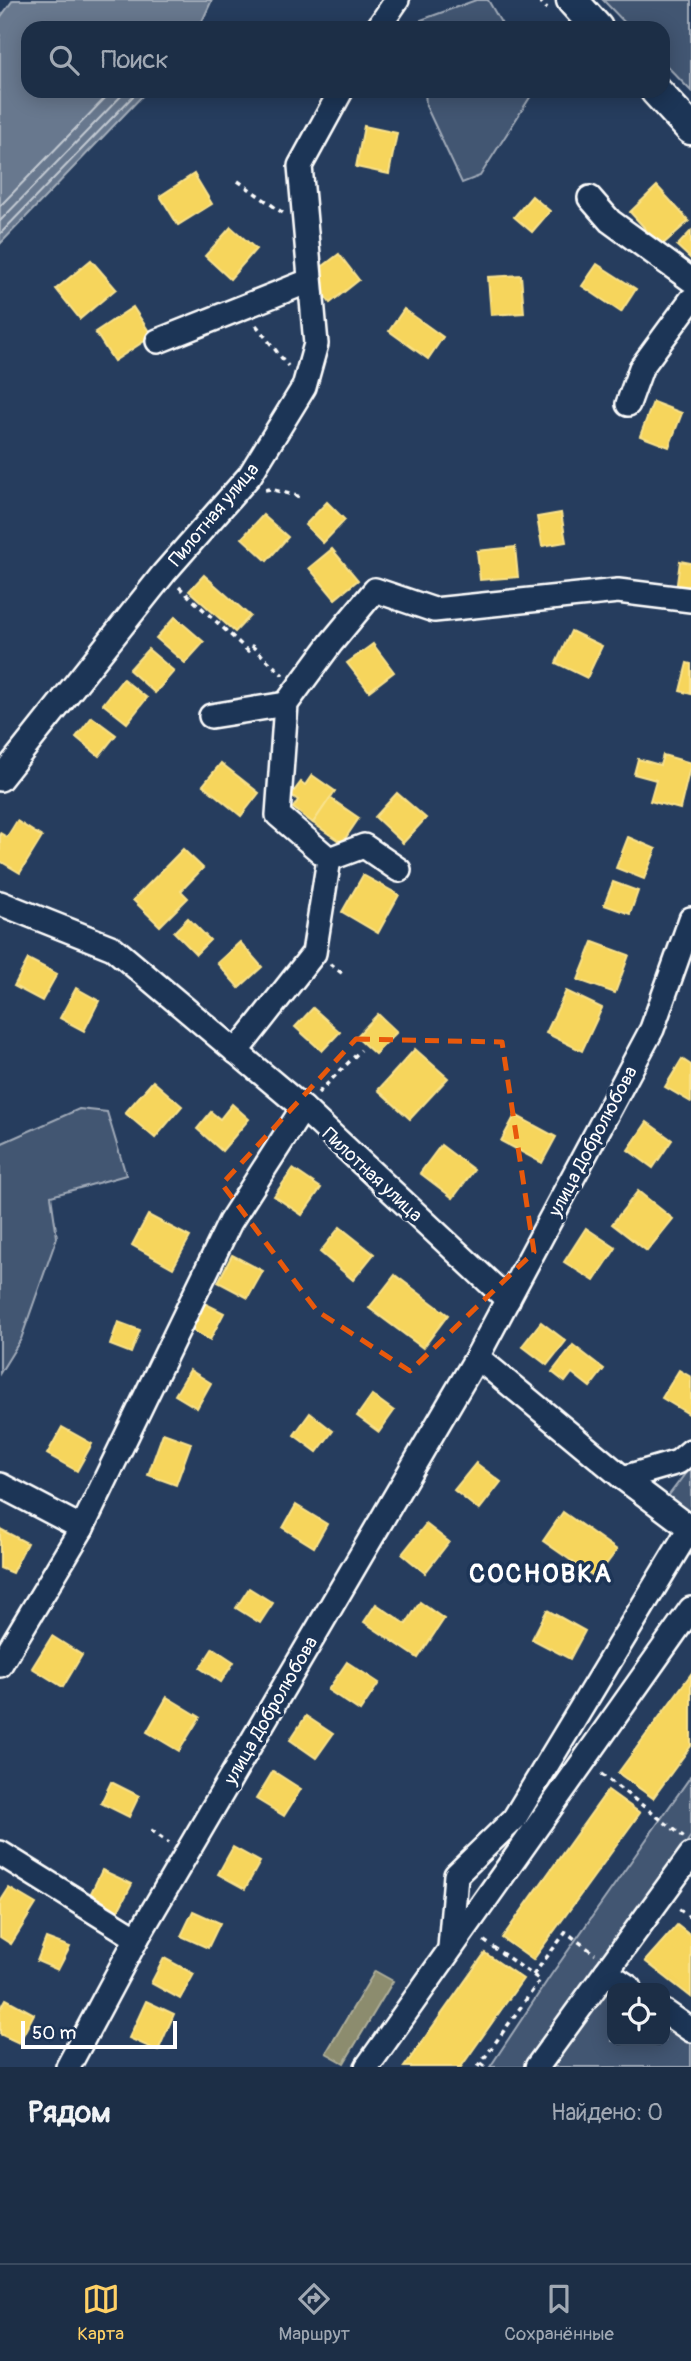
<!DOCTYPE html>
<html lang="ru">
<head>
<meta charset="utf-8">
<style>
	:root { --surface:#1c2e46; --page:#293a51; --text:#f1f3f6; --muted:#a0a8b3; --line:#3a4a5f; --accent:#ffd166 }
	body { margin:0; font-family:Pangolin,sans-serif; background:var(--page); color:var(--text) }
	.controls { position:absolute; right:21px; bottom:21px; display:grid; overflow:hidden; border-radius:14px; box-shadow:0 4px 18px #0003 }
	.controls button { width:63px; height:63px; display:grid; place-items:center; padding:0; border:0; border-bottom:2px solid var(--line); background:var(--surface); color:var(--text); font:35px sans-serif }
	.scale { position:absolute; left:21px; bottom:18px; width:156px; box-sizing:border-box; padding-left:7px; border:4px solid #fff; border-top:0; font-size:19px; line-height:24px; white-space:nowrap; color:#fff; -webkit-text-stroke:5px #1d3557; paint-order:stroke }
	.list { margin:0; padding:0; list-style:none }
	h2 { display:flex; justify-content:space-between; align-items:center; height:91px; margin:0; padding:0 28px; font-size:30px }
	h2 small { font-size:23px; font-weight:400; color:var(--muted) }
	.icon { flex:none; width:38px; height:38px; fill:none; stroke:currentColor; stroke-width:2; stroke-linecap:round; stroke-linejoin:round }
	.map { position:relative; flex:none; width:691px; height:2067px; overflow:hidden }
	.search { position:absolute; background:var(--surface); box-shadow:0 4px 18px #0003; left:21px; right:21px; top:21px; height:77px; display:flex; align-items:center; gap:18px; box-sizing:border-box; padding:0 24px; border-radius:21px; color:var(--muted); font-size:26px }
	.sheet { height:196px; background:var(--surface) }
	nav { display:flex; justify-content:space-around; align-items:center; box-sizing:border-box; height:98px; border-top:2px solid var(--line); background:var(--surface); font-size:19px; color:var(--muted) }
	nav a { display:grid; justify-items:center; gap:4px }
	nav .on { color:var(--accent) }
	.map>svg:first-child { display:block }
	.green { fill:#425672; stroke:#a0aab8; stroke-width:2 }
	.water { fill:#67788e; stroke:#a4aebb; stroke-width:2 }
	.homes { fill:#f6d55c; stroke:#f9e28d; stroke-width:2 }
	.industry { fill:#8c8c6e; stroke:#aeae9a; stroke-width:2 }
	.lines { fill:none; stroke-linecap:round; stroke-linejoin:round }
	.shore { stroke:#c2c9d2; stroke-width:2 }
	.minor-casing { stroke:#fff; stroke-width:28 }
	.major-casing { stroke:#fff; stroke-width:35 }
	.path { stroke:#fff; stroke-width:3.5; stroke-dasharray:5 5; stroke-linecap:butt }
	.minor { stroke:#1d3557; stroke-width:23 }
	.major { stroke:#1d3557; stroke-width:30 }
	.marked { fill:none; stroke:#e8590c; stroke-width:5; stroke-dasharray:14 9; stroke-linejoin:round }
	.labels { text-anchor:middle; stroke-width:7; stroke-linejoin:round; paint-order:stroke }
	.street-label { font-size:19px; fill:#fff; stroke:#1d3557 }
	.district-label { font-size:26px; font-weight:bold; letter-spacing:2px; fill:#fff; stroke:#1d3557 }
</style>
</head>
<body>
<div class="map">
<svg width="691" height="2067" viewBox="0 0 691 2067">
	<rect width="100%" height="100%" fill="#263d5e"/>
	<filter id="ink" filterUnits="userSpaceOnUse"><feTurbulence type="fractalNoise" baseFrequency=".0143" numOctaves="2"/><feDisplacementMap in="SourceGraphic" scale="14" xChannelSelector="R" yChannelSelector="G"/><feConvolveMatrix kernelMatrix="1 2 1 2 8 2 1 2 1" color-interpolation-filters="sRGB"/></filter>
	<g filter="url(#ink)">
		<g class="green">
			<polygon points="476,0 488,0 504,28 421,28 421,20"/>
			<polygon points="603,0 691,0 691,91 663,62 663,28 630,28"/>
			<polygon points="425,91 534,91 480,176 462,183 426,106"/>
			<polygon points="79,1109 107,1112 126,1175 51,1196 57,1237 21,1339 0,1373 0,1144"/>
			<polygon points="691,1466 691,1515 666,1499"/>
			<polygon points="691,1776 691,1836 597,1972 612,1988 612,2041 665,2041 665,2021 691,2039 691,2067 490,2067 551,1975"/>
		</g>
		<polygon class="water" points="13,0 212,0 199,28 28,28 28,91 147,91 0,244 0,18"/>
		<g class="homes">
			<polygon points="364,126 397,133 389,174 356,167"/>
			<polygon points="194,174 212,204 178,225 160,196"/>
			<polygon points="657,186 689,221 661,246 630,212"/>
			<polygon points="532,196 550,211 532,232 514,217"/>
			<polygon points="231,227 256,249 230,279 205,256"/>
			<polygon points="691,231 691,259 677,246"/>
			<polygon points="339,254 359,280 330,303 310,276"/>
			<polygon points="91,260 116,289 80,319 56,289"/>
			<polygon points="597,264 636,289 621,312 582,286"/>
			<polygon points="521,275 524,313 491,315 488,277"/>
			<polygon points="133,307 152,336 114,361 95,332"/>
			<polygon points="404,309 443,337 428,359 389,331"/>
			<polygon points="653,402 682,413 669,447 640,436"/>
			<polygon points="327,502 345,520 323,543 305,525"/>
			<polygon points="561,513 566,542 542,546 537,517"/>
			<polygon points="263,515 288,537 267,561 242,538"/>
			<polygon points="515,547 518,577 480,580 477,551"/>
			<polygon points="332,549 358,580 335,599 309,568"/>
			<polygon points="680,561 691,563 691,594 676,591"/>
			<polygon points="204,575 250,616 235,632 189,591"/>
			<polygon points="175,617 204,642 185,663 156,638"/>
			<polygon points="571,631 602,646 587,678 556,663"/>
			<polygon points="373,644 394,672 369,691 347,663"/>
			<polygon points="148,649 174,671 155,693 129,670"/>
			<polygon points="687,663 691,664 691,694 680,691"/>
			<polygon points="123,679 147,698 127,723 103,704"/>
			<polygon points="92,717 116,735 99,756 76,737"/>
			<polygon points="663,755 691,763 680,809 650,801 656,780 634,774 638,759 660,765"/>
			<polygon points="221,763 259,793 241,816 203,785"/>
			<polygon points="312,775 335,791 313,823 293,808 298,800 291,795 301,782 305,785"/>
			<polygon points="397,793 426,818 403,843 375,817"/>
			<polygon points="330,798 359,818 342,843 313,823"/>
			<polygon points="17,821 42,837 20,873 0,861 0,833 7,837"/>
			<polygon points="628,837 656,849 644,879 616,868"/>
			<polygon points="183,849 203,868 181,891 188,898 160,926 133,900"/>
			<polygon points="363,875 399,895 378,933 342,912"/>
			<polygon points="613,882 638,891 630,914 604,905"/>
			<polygon points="188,918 210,940 196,954 174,932"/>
			<polygon points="240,942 262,967 239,988 217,963"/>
			<polygon points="593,942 629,955 615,993 578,980"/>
			<polygon points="28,959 57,974 42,1001 14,986"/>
			<polygon points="76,988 99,1001 84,1031 60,1018"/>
			<polygon points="566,991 602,1008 582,1051 546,1033"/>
			<polygon points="313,1008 340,1032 322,1051 295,1027"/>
			<polygon points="378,1014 397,1032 375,1054 356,1037"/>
			<polygon points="415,1049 448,1078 410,1119 378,1090"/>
			<polygon points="682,1059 691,1065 691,1102 665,1087"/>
			<polygon points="153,1081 182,1106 155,1138 125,1113"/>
			<polygon points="232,1104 249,1119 222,1151 197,1129 211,1112 220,1119"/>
			<polygon points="515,1115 556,1137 542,1163 501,1141"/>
			<polygon points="647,1122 672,1140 653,1168 628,1150"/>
			<polygon points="441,1145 474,1170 453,1198 420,1173"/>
			<polygon points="293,1169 321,1188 302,1215 274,1196"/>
			<polygon points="638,1191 673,1219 647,1251 612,1224"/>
			<polygon points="148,1215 190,1237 173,1268 132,1245"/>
			<polygon points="340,1227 374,1254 353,1280 320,1252"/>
			<polygon points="586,1228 616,1248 594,1281 564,1262"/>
			<polygon points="232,1255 263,1271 248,1298 218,1282"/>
			<polygon points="395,1275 448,1315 423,1348 369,1308"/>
			<polygon points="202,1302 224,1313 210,1340 188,1328"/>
			<polygon points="118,1322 140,1330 131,1353 110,1345"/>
			<polygon points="541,1322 566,1341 547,1365 522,1346"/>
			<polygon points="573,1345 604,1369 590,1387 572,1373 565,1382 552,1372"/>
			<polygon points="190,1370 211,1383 197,1408 175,1395"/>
			<polygon points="679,1370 691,1377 691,1410 689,1414 662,1398"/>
			<polygon points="372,1395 394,1411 379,1432 357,1416"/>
			<polygon points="310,1413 333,1431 317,1452 294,1435"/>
			<polygon points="62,1427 92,1444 77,1471 47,1454"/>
			<polygon points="163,1433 191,1443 176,1485 148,1475"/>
			<polygon points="476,1463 501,1482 479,1510 454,1490"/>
			<polygon points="296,1505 327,1524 314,1547 283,1528"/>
			<polygon points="563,1512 617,1550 596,1578 543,1541"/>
			<polygon points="426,1524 449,1542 425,1573 402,1554"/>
			<polygon points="0,1529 27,1543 12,1573 0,1568"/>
			<polygon points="249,1588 273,1603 260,1623 236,1608"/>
			<polygon points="420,1602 444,1619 418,1658 364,1622 376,1604 406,1624"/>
			<polygon points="547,1610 585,1631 570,1659 532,1639"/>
			<polygon points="52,1636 82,1655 63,1687 32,1668"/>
			<polygon points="213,1648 234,1662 221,1682 200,1668"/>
			<polygon points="347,1662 379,1683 360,1711 328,1690"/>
			<polygon points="691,1674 691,1746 653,1798 618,1773"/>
			<polygon points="167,1697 200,1717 179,1751 147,1732"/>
			<polygon points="306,1716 333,1734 316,1758 290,1740"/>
			<polygon points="273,1771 301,1789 284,1816 256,1799"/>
			<polygon points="111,1782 139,1796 129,1817 101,1803"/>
			<polygon points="608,1790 640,1813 533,1960 502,1938"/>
			<polygon points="233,1847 260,1862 245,1889 218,1874"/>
			<polygon points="102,1870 132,1884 117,1913 88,1899"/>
			<polygon points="9,1888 36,1904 11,1944 0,1937 0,1902"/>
			<polygon points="193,1911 220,1923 208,1948 181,1936"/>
			<polygon points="677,1925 691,1936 691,1997 645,1961"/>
			<polygon points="46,1938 70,1947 58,1970 37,1961"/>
			<polygon points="485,1953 523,1979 501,2010 461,2067 404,2067"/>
			<polygon points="164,1958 194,1974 180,1999 151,1983"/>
			<polygon points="6,1999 34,2014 19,2043 0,2034 0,2010"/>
			<polygon points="146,2001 174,2014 158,2051 129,2038"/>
		</g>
		<polygon class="industry" points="375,1971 393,1981 344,2063 326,2053"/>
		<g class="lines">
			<g class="shore">
				<polyline points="0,206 112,91"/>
				<polyline points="0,221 126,91"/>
				<polyline points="0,234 138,91"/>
			</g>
			<g class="minor-casing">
				<g id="minor">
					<polyline points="378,28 397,0"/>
					<polyline points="590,198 610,221 691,280"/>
					<polyline points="158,341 309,281"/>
					<polyline points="628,404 641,368 691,300"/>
					<polyline points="211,716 286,704"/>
					<polyline points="0,779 164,573 250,475 304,387 316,344 300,166 341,91"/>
					<polyline points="329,859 364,846 399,870"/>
					<polyline points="0,903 113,948 303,1108 508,1300"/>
					<polyline points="236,1052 314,953 329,859 278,815 286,704 331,643 375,590 434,610 618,591 691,600"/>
					<polyline points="477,1357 623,1478 691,1529"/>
					<polyline points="623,1478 678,1462 691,1451"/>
					<polyline points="0,1485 82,1528"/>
					<polyline points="0,1665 82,1528 230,1222 303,1108"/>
					<polyline points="0,1853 137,1938"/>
					<polyline points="450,1948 456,1875 514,1819 690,1528"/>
					<polyline points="606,1972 630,1988"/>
					<polyline points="665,2012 691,2030"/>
					<polyline points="68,2067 137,1938 477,1357 652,1029 691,919"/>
					<polyline points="367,2067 691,1609"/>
					<polyline points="537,2067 691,1855"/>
				</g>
			</g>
			<g class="major-casing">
				<g id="major">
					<polyline points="572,0 597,28"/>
					<polyline points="656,91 691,129"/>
				</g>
			</g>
			<g class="path">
				<polyline points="539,0 547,9"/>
				<polyline points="238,181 283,213"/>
				<polyline points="256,325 288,366"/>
				<polyline points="265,490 270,489 301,497"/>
				<polyline points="179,587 248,651 252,646 283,675"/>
				<polyline points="330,964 343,974"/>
				<polyline points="318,1093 361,1050"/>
				<polyline points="601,1774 684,1837"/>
				<polyline points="151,1830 169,1843"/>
				<polyline points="679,1909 691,1918"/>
				<polyline points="533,1975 566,1932 595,1954"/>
				<polyline points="481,2063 486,2067"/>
				<polyline points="478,2067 540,1980 483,1940"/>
			</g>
			<use href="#minor" class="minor"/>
			<use href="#major" class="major"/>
		</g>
	</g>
	<path class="marked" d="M356 1039 502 1042 534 1252 410 1371 317 1311 222 1184Z"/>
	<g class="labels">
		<g class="street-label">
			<text transform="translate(213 514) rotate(-50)" y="7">Пилотная улица</text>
			<text transform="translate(592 1141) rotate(-62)" y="7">улица Добролюбова</text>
			<text transform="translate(373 1174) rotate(43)" y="7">Пилотная улица</text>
			<text transform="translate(270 1710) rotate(-60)" y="7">улица Добролюбова</text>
		</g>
		<g class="district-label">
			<text x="541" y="1582">СОСНОВКА</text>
		</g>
	</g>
</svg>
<div class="controls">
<button><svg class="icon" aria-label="locate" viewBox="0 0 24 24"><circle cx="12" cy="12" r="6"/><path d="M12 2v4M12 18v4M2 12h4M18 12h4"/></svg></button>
</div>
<div class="scale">50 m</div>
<div class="search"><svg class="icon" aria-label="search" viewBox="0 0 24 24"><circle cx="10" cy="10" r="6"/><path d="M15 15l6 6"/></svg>Поиск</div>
</div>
<section class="sheet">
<h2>Рядом<small>Найдено: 0</small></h2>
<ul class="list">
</ul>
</section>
<nav>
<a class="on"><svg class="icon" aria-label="map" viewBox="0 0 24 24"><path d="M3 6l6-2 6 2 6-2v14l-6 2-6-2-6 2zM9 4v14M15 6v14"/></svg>Карта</a>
<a><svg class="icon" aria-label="directions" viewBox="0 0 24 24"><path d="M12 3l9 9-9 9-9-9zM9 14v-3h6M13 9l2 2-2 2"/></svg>Маршрут</a>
<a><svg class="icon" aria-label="saved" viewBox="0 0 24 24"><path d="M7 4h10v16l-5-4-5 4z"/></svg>Сохранённые</a>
</nav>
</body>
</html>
